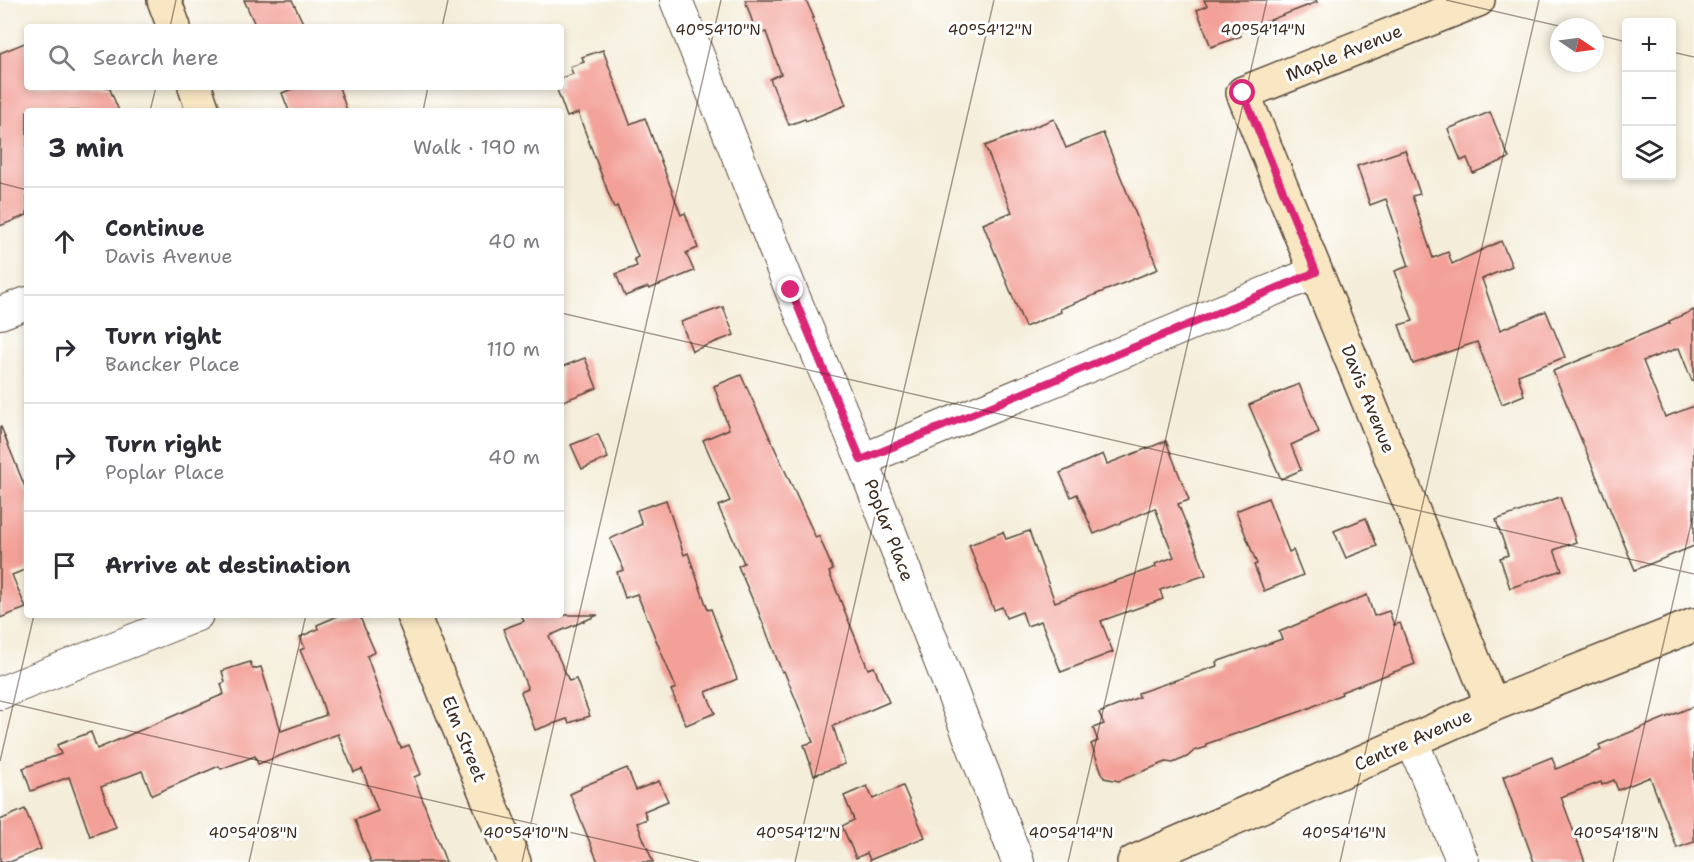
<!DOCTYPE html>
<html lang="en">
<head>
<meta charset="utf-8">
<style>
	:root { --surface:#fff; --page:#f7f7f7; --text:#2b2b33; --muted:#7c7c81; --line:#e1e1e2 }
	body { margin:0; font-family:"Shantell Sans",sans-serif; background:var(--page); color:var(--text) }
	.controls { position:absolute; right:18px; top:18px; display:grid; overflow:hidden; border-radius:6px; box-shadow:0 3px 9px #0003 }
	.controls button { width:54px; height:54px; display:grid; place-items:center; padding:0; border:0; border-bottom:2px solid var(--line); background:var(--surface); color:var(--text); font:30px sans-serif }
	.compass { position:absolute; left:1550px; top:18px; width:54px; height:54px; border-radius:50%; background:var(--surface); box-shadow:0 3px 9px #0003; rotate:103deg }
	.stop { position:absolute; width:18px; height:18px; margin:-14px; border:4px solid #db2777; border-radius:50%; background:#fff }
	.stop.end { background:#db2777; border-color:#fff; box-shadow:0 2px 6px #0008 }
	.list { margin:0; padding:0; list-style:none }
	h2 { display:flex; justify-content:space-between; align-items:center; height:78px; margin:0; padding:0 24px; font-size:26px }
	h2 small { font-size:20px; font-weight:400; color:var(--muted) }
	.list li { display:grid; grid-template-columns:39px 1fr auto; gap:18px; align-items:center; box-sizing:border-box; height:108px; padding:0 24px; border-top:2px solid var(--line) }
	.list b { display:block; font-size:22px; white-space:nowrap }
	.list p { margin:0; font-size:20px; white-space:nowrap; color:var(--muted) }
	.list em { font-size:20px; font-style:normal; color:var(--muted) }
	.icon { flex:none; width:33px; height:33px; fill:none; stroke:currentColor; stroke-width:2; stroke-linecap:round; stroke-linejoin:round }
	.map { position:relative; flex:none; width:1694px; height:862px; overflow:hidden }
	.search { position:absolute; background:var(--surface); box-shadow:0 3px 9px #0003; left:24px; top:24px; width:540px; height:66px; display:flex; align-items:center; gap:15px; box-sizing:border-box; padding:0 21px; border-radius:6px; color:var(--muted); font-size:22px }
	.panel { position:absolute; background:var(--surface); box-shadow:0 3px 9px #0003; left:24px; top:108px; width:540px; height:510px; border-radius:6px }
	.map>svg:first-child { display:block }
	.building { fill:#f3a198 }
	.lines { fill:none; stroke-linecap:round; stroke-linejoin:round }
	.street-casing { stroke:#57473a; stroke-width:34 }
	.secondary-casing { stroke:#57473a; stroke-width:36 }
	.street { stroke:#fff; stroke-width:32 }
	.secondary { stroke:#f9e7c3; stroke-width:33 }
	.route { stroke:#db2777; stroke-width:8 }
	.ticks { fill:none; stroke:#3b2a1e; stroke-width:1.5; stroke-opacity:0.45 }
	.labels { text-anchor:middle; stroke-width:6; stroke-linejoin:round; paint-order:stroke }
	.street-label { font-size:18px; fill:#3b2a1e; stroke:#fff }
	.ticks-label { font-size:15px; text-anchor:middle; fill:#3b2a1e; stroke:#fff; stroke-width:6; stroke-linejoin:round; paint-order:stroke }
</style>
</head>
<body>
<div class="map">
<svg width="1694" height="862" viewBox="0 0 1694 862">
	<rect width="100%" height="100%" fill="#fff"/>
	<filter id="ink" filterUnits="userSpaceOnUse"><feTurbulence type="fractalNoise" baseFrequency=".0167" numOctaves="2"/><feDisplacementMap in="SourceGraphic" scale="12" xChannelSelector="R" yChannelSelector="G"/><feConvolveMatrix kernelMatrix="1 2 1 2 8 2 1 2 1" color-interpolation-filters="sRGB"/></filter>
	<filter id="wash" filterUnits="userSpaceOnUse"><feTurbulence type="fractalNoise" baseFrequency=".008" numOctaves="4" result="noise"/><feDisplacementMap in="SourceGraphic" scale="24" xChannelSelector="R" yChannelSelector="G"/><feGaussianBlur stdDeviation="1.35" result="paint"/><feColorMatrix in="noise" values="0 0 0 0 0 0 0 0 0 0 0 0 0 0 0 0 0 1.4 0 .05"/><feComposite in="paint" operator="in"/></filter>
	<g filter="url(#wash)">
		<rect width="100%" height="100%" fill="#f4edd9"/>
		<g id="blocks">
			<g class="building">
				<polygon points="244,0 292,0 305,27 256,27"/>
				<polygon points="745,0 806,0 814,18 812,18 846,105 806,121 805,119 789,125 770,79 781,74 766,32 757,35"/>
				<polygon points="1204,0 1316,0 1317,2 1239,32 1241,36 1211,47 1197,10 1207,6"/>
				<polygon points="27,42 27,87 109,87 119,111 27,111 27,215 0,226 0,53"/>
				<polygon points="603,50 630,124 645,118 681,215 685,213 698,248 686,253 694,271 649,289 648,287 625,296 616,274 637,266 634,259 638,257 617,206 614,208 578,113 567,117 556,87 561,87 561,78 573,74 570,67 584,62 582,57"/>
				<polygon points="297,87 339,87 347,111 289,111 282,93"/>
				<polygon points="1490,112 1509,158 1473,173 1467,158 1461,161 1448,129"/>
				<polygon points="1054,119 1066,148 1103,133 1158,269 1060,309 1061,312 1025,327 983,224 1012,212 985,146"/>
				<polygon points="1405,150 1420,194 1412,196 1433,258 1448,252 1452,264 1501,241 1512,266 1482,279 1500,330 1546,311 1565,357 1518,375 1524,395 1502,404 1477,342 1413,364 1399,325 1413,321 1395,271 1409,266 1386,199 1370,205 1357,166"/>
				<polygon points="723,307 734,335 692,351 681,322"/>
				<polygon points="1694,310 1694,381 1692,381 1679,348 1643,361 1665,417 1694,406 1694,546 1635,570 1553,371 1670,323 1669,321"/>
				<polygon points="585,358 597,388 561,402 561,367"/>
				<polygon points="741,375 816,538 819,536 833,570 829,572 868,669 874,667 889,702 833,726 845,764 814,775 804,745 813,742 784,671 782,672 755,603 754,603 738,566 744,563 718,506 730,501 703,440 729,429 714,386"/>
				<polygon points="1299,384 1319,432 1291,445 1301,470 1281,479 1249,405"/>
				<polygon points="0,427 1,427 27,492 27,569 12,575 26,608 0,618"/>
				<polygon points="598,434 608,458 582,469 571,445"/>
				<polygon points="1166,441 1189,500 1178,504 1197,550 1206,575 1160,590 1163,599 1101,621 1113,652 1061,672 1041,621 1027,626 1022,612 1006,618 1002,607 994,610 969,545 1003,532 1006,539 1029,531 1055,602 1156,567 1155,564 1174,557 1155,508 1094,534 1077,494 1071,497 1060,473 1103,454 1107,464"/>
				<polygon points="1560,497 1576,542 1554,550 1562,570 1510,588 1500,558 1508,555 1496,520"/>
				<polygon points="1268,498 1289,552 1293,550 1303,575 1264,591 1254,565 1257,564 1236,511"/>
				<polygon points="666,500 684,555 688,553 708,610 711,609 737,679 706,692 715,713 686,725 671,690 676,688 637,594 625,598 617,572 624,570 610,539 642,524 637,510"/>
				<polygon points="1366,518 1377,546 1346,558 1334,531"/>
				<polygon points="1367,595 1374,616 1389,611 1394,625 1400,623 1415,664 1341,692 1342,694 1302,711 1206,744 1207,747 1194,751 1187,757 1173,763 1166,762 1119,781 1104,778 1091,744 1098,741 1093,728 1104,724 1099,713 1139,697 1138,693 1217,666 1216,662 1282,639 1279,632"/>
				<polygon points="340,615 359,615 375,652 367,656 386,711 401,748 409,745 421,774 414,777 446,862 371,862 355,820 378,811 362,769 354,772 338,734 258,764 255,756 221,769 219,766 152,795 142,771 101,787 116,827 90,836 69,777 31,791 23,768 61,754 57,745 91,732 97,749 224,694 221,684 225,682 222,671 250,662 253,669 261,667 281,731 326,715 318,691 300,650 305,648 300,637 318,629 317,625"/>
				<polygon points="521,615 598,615 549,636 569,681 576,679 590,716 569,723 567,719 535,730 521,692 528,689 503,629 524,621"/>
				<polygon points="1694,706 1694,842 1677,848 1650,777 1618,790 1614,780 1602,785 1601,782 1561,797 1585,862 1534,862 1503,777 1552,757 1556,769 1601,750 1599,745"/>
				<polygon points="627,768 636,790 659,781 668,801 644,811 647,819 637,823 653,862 598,862 570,794 581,789 581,787"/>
				<polygon points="867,786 873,799 903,786 925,837 870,860 867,853 856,858 842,826 854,820 844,796"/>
				<polygon points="25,809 41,849 10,862 0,862 0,820"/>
			</g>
		</g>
	</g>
	<g filter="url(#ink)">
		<use href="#blocks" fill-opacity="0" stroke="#57473a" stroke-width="1.5"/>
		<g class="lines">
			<g class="street-casing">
				<g id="street">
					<polyline points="676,0 791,290 862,460 1018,862"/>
					<polyline points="0,313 27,303"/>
					<polyline points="862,460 1316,272"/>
					<polyline points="0,693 197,615"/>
					<polyline points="1412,741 1463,862"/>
				</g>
			</g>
			<g class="secondary-casing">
				<g id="secondary">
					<polyline points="164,0 174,27"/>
					<polyline points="1478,0 1243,93 1492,705"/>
					<polyline points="195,87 203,111"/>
					<polyline points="413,615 514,862"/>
					<polyline points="1134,862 1492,705 1694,625"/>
				</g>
			</g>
			<use href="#street" class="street"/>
			<use href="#secondary" class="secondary"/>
		</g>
	</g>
	<g class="lines" filter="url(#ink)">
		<polyline class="route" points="791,290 861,460 1316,272 1243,93"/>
	</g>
	<path class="ticks" d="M1446 0 1563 27M170 27 176 0M442 27 448 0M1595 34 1626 42M1672 52 1694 57M150 111 156 87M423 111 428 87M0 183 27 190M561 313 1694 574M0 701 699 862M0 761 34 615M249 862 306 615M522 862 721 0M795 862 994 0M1068 862 1267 0M1340 862 1539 0M1613 862 1694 511"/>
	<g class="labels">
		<g class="street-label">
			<text transform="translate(1344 53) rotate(-22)" y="6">Maple Avenue</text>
			<text transform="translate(1368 399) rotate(68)" y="6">Davis Avenue</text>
			<text transform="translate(889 530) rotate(69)" y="6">Poplar Place</text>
			<text transform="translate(464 739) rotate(68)" y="6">Elm Street</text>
			<text transform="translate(1413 740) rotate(-24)" y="6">Centre Avenue</text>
		</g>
	</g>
	<g class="ticks-label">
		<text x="718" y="35">40°54'10"N</text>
		<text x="990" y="35">40°54'12"N</text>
		<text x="1263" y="35">40°54'14"N</text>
		<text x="253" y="838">40°54'08"N</text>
		<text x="526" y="838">40°54'10"N</text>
		<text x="798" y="838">40°54'12"N</text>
		<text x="1071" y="838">40°54'14"N</text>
		<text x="1344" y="838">40°54'16"N</text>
		<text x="1616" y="838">40°54'18"N</text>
	</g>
</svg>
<div class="controls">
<button>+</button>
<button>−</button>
<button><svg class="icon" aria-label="layers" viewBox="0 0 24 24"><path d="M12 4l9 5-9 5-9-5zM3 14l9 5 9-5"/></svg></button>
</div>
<svg class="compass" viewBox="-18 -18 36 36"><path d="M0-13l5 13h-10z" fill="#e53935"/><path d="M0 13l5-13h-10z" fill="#7c7c81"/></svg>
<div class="stop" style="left:1243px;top:93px"></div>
<div class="stop end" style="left:791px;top:290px"></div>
<div class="search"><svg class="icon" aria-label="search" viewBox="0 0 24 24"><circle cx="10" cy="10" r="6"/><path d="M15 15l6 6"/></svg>Search here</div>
<section class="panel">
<h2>3 min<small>Walk · 190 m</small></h2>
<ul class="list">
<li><svg class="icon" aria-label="ahead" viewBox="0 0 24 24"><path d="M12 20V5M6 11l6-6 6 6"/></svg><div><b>Continue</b><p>Davis Avenue</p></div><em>40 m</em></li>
<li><svg class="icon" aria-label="right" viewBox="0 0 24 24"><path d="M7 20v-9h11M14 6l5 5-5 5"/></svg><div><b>Turn right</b><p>Bancker Place</p></div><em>110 m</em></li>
<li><svg class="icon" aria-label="right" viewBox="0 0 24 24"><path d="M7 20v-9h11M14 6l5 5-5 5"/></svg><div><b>Turn right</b><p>Poplar Place</p></div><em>40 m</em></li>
<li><svg class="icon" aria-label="arrive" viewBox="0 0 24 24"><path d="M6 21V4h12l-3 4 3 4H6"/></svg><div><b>Arrive at destination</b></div></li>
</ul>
</section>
</div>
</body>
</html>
